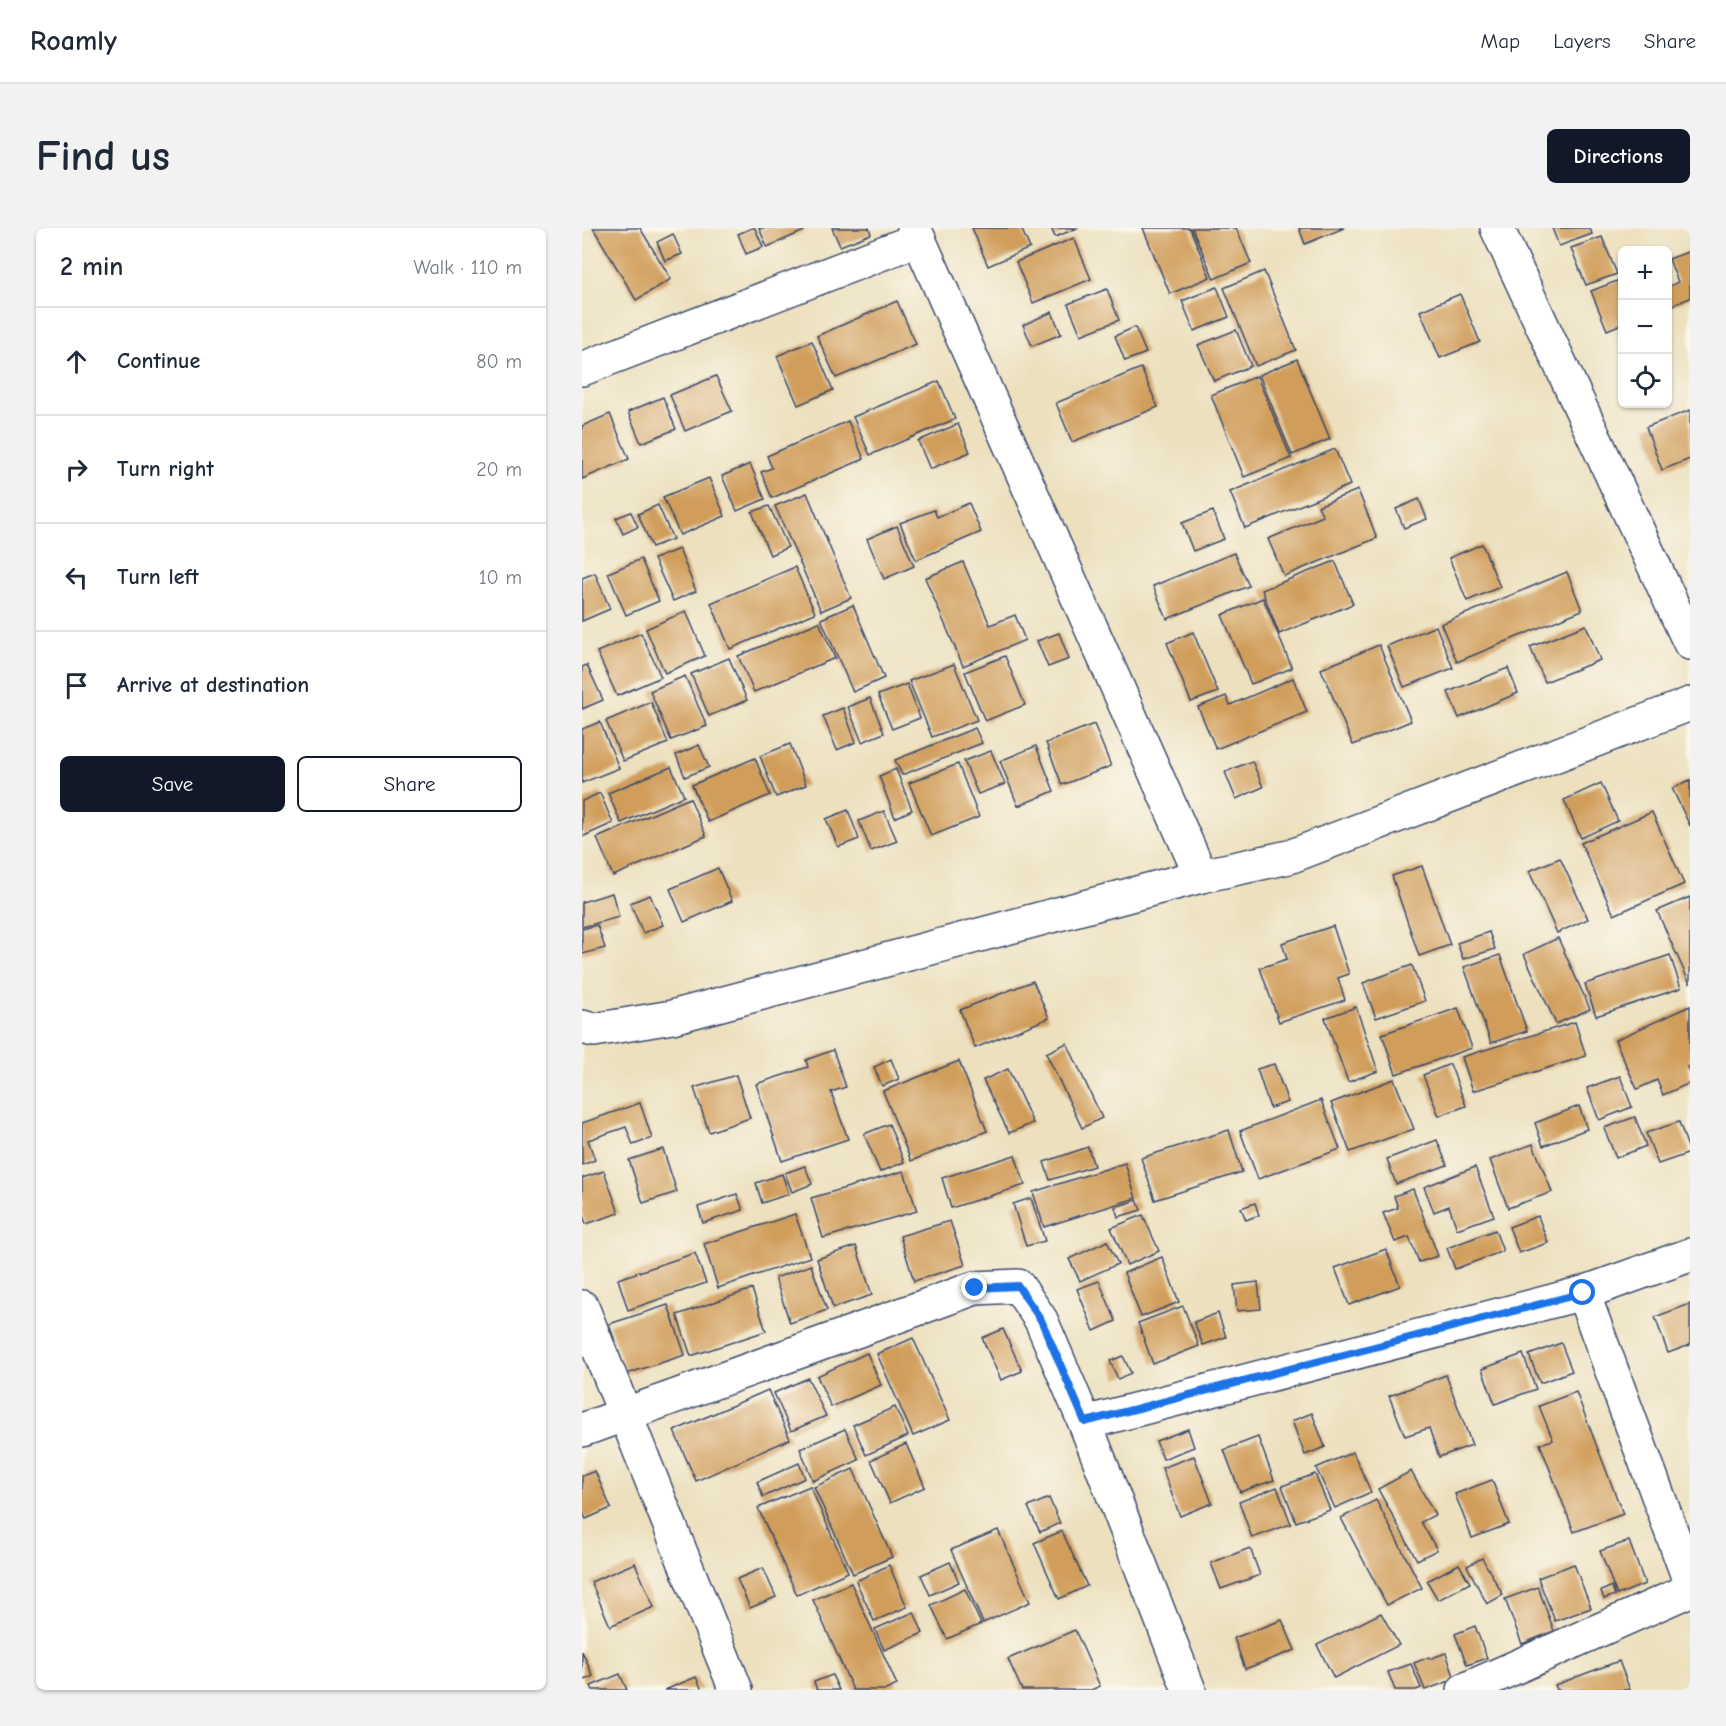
<!DOCTYPE html>
<html lang="en">
<head>
<meta charset="utf-8">
<style>
	:root { --surface:#fff; --page:#f2f2f3; --text:#1f2937; --muted:#747a83; --line:#e0e1e3; --accent:#111827 }
	body { margin:0; font-family:"Comic Neue",sans-serif; background:var(--page); color:var(--text) }
	.controls { position:absolute; right:18px; top:18px; display:grid; overflow:hidden; border-radius:9px; box-shadow:0 2px 4px #0004 }
	.controls button { width:54px; height:54px; display:grid; place-items:center; padding:0; border:0; border-bottom:2px solid var(--line); background:var(--surface); color:var(--text); font:30px sans-serif }
	.stop { position:absolute; width:18px; height:18px; margin:-14px; border:4px solid #1a73e8; border-radius:50%; background:#fff }
	.stop.end { background:#1a73e8; border-color:#fff; box-shadow:0 2px 6px #0008 }
	.list { margin:0; padding:0; list-style:none }
	h2 { display:flex; justify-content:space-between; align-items:center; height:78px; margin:0; padding:0 24px; font-size:26px }
	h2 small { font-size:20px; font-weight:400; color:var(--muted) }
	.list li { display:grid; grid-template-columns:39px 1fr auto; gap:18px; align-items:center; box-sizing:border-box; height:108px; padding:0 24px; border-top:2px solid var(--line) }
	.list b { display:block; font-size:22px; white-space:nowrap }
	.list em { font-size:20px; font-style:normal; color:var(--muted) }
	.actions { display:flex; gap:12px; padding:18px 24px }
	.actions a { flex:1; padding:14px 0; border:2px solid var(--accent); border-radius:9px; text-align:center; font-size:21px; color:var(--accent) }
	.actions .main { background:var(--accent); color:#fff }
	.icon { flex:none; width:33px; height:33px; fill:none; stroke:currentColor; stroke-width:2; stroke-linecap:round; stroke-linejoin:round }
	.map { position:relative; flex:none; width:1108px; height:1462px; overflow:hidden; border-radius:9px }
	header { display:flex; align-items:center; gap:36px; box-sizing:border-box; height:84px; padding:0 30px; background:var(--surface); border-bottom:2px solid var(--line) }
	header strong { font-size:28px }
	nav { display:flex; gap:33px; margin-inline-start:auto; font-size:21px }
	.intro { display:flex; align-items:center; justify-content:space-between; box-sizing:border-box; height:144px; padding:0 36px }
	h1 { margin:0; font-size:42px }
	.button { padding:15px 27px; border-radius:9px; background:var(--accent); color:#fff; font-size:21px; font-weight:700 }
	main { display:flex; gap:36px; padding:0 36px }
	aside { flex:1; background:var(--surface); border-radius:9px; box-shadow:0 2px 4px #0004 }
	.map>svg:first-child { display:block }
	.building { fill:#d09d5a }
	.lines { fill:none; stroke-linecap:round; stroke-linejoin:round }
	.minor-casing { stroke:#3a4a6c; stroke-width:36 }
	.minor { stroke:#fff; stroke-width:33 }
	.route { stroke:#1a73e8; stroke-width:8 }
</style>
</head>
<body>
<header>
<strong>Roamly</strong>
<nav><a>Map</a><a>Layers</a><a>Share</a></nav>
</header>
<div class="intro"><h1>Find us</h1><a class="button">Directions</a></div>
<main>
<aside>
<h2>2 min<small>Walk · 110 m</small></h2>
<ul class="list">
<li><svg class="icon" aria-label="ahead" viewBox="0 0 24 24"><path d="M12 20V5M6 11l6-6 6 6"/></svg><div><b>Continue</b></div><em>80 m</em></li>
<li><svg class="icon" aria-label="right" viewBox="0 0 24 24"><path d="M7 20v-9h11M14 6l5 5-5 5"/></svg><div><b>Turn right</b></div><em>20 m</em></li>
<li><svg class="icon" aria-label="left" viewBox="0 0 24 24"><path d="M17 20v-9H6M10 6l-5 5 5 5"/></svg><div><b>Turn left</b></div><em>10 m</em></li>
<li><svg class="icon" aria-label="arrive" viewBox="0 0 24 24"><path d="M6 21V4h12l-3 4 3 4H6"/></svg><div><b>Arrive at destination</b></div></li>
</ul>
<div class="actions"><a class="main">Save</a><a>Share</a></div>
</aside>
<div class="map">
<svg width="1108" height="1462" viewBox="0 0 1108 1462">
	<rect width="100%" height="100%" fill="#fbf7ec"/>
	<filter id="ink" filterUnits="userSpaceOnUse"><feTurbulence type="fractalNoise" baseFrequency=".0167" numOctaves="2"/><feDisplacementMap in="SourceGraphic" scale="12" xChannelSelector="R" yChannelSelector="G"/><feConvolveMatrix kernelMatrix="1 2 1 2 8 2 1 2 1" color-interpolation-filters="sRGB"/></filter>
	<filter id="wash" filterUnits="userSpaceOnUse"><feTurbulence type="fractalNoise" baseFrequency=".008" numOctaves="4" result="noise"/><feDisplacementMap in="SourceGraphic" scale="24" xChannelSelector="R" yChannelSelector="G"/><feGaussianBlur stdDeviation="1.35" result="paint"/><feColorMatrix in="noise" values="0 0 0 0 0 0 0 0 0 0 0 0 0 0 0 0 0 1.4 0 .05"/><feComposite in="paint" operator="in"/></filter>
	<g filter="url(#wash)">
		<rect width="100%" height="100%" fill="#ece0be"/>
		<g id="blocks">
			<g class="building">
				<polygon points="11,0 58,0 89,51 54,72"/>
				<polygon points="170,0 173,0 181,19 164,26 156,6"/>
				<polygon points="177,0 221,0 222,3 185,19"/>
				<polygon points="250,0 287,0 289,6 258,18"/>
				<polygon points="390,0 439,0 448,20 406,38"/>
				<polygon points="469,0 496,0 473,9"/>
				<polygon points="561,0 608,0 628,49 588,66"/>
				<polygon points="610,0 654,0 669,35 632,51"/>
				<polygon points="717,0 762,0 723,16"/>
				<polygon points="970,0 1008,0 1010,6 977,18"/>
				<polygon points="91,6 100,26 83,33 75,14"/>
				<polygon points="1020,9 1035,46 1004,57 989,20"/>
				<polygon points="492,10 509,51 451,75 434,34"/>
				<polygon points="1108,23 1108,70 1086,79 1086,59 1096,54 1087,31"/>
				<polygon points="682,43 714,122 674,138 642,60"/>
				<polygon points="1040,51 1040,96 1025,102 1009,63"/>
				<polygon points="635,59 647,89 612,103 600,73"/>
				<polygon points="525,61 537,92 499,107 486,76"/>
				<polygon points="878,66 898,114 858,130 838,83"/>
				<polygon points="315,73 334,116 254,150 235,108"/>
				<polygon points="470,84 479,106 450,118 441,97"/>
				<polygon points="553,99 564,125 543,133 533,108"/>
				<polygon points="654,102 669,138 632,153 616,117"/>
				<polygon points="230,113 251,162 216,177 195,128"/>
				<polygon points="715,131 748,211 710,227 677,147"/>
				<polygon points="559,140 576,179 490,214 474,175"/>
				<polygon points="134,148 150,183 103,203 88,167"/>
				<polygon points="675,148 709,230 662,249 629,167"/>
				<polygon points="357,153 373,191 288,227 271,189"/>
				<polygon points="81,169 94,201 59,215 46,184"/>
				<polygon points="1108,182 1108,231 1080,242 1064,199"/>
				<polygon points="28,186 47,231 0,251 0,198"/>
				<polygon points="266,193 282,231 190,270 179,244 190,240 185,228"/>
				<polygon points="376,196 388,224 348,241 336,213"/>
				<polygon points="753,221 768,257 663,300 648,264"/>
				<polygon points="168,236 183,271 155,283 140,248"/>
				<polygon points="127,250 143,288 98,307 81,269"/>
				<polygon points="776,262 795,310 702,348 686,311 741,288 736,278"/>
				<polygon points="225,265 269,370 239,383 193,278"/>
				<polygon points="837,271 845,291 822,300 814,281"/>
				<polygon points="387,275 399,304 334,332 318,295 352,282 355,289"/>
				<polygon points="76,277 91,311 70,319 56,286"/>
				<polygon points="187,278 206,319 188,327 170,284"/>
				<polygon points="631,283 642,311 611,323 600,295"/>
				<polygon points="49,284 56,299 41,306 34,290"/>
				<polygon points="315,298 332,338 302,351 285,311"/>
				<polygon points="900,316 918,359 885,373 867,330"/>
				<polygon points="97,321 114,363 91,373 72,331"/>
				<polygon points="652,325 667,358 585,391 571,358"/>
				<polygon points="59,331 77,373 44,387 26,345"/>
				<polygon points="753,333 771,376 697,406 680,362"/>
				<polygon points="381,334 408,397 433,387 443,412 381,438 343,350"/>
				<polygon points="213,339 233,385 148,421 129,375"/>
				<polygon points="985,344 1000,382 875,434 859,396"/>
				<polygon points="13,345 28,381 0,393 0,350"/>
				<polygon points="681,370 710,440 669,456 640,387"/>
				<polygon points="271,377 302,450 271,464 239,391"/>
				<polygon points="104,383 123,428 83,445 64,401"/>
				<polygon points="237,394 253,430 172,464 156,428"/>
				<polygon points="1004,397 1018,432 963,454 948,419"/>
				<polygon points="854,398 871,440 822,459 805,418"/>
				<polygon points="611,404 636,464 609,474 585,415"/>
				<polygon points="59,405 79,449 35,468 15,424"/>
				<polygon points="477,405 487,431 466,439 455,413"/>
				<polygon points="797,417 829,493 771,517 739,441"/>
				<polygon points="423,428 443,477 403,493 383,444"/>
				<polygon points="147,430 165,472 127,488 109,446"/>
				<polygon points="372,436 395,492 350,509 327,453"/>
				<polygon points="5,437 21,472 0,481 0,439"/>
				<polygon points="926,440 936,465 877,490 866,464"/>
				<polygon points="103,448 125,498 89,512 68,463"/>
				<polygon points="711,450 725,484 634,521 616,479 644,468 648,477"/>
				<polygon points="325,456 338,490 310,501 296,467"/>
				<polygon points="288,470 302,505 280,514 266,479"/>
				<polygon points="69,474 86,515 41,533 24,493"/>
				<polygon points="261,480 274,514 255,522 241,488"/>
				<polygon points="18,494 37,540 0,555 0,501"/>
				<polygon points="512,496 529,538 480,557 464,515"/>
				<polygon points="393,500 400,515 320,547 313,532"/>
				<polygon points="208,516 224,557 194,569 178,528"/>
				<polygon points="117,517 127,539 103,549 94,527"/>
				<polygon points="454,518 472,563 436,578 418,533"/>
				<polygon points="409,523 423,556 396,566 382,533"/>
				<polygon points="173,530 188,567 126,594 110,557"/>
				<polygon points="670,533 681,559 654,571 643,544"/>
				<polygon points="376,536 397,589 349,608 327,555"/>
				<polygon points="89,539 102,568 39,595 26,565"/>
				<polygon points="314,541 330,582 313,590 297,548"/>
				<polygon points="1108,552 1108,598 1090,560"/>
				<polygon points="1019,555 1036,593 999,610 982,572"/>
				<polygon points="18,565 31,595 0,609 0,573"/>
				<polygon points="108,570 124,608 31,648 15,610"/>
				<polygon points="266,582 277,611 256,619 244,591"/>
				<polygon points="302,583 315,613 289,623 277,593"/>
				<polygon points="1070,584 1102,656 1032,687 999,615"/>
				<polygon points="978,630 1006,691 975,705 947,643"/>
				<polygon points="840,638 868,717 837,728 810,648"/>
				<polygon points="136,640 150,673 102,694 88,661"/>
				<polygon points="30,665 37,689 0,699 0,674"/>
				<polygon points="68,667 81,697 61,705 48,675"/>
				<polygon points="1108,669 1108,756 1075,683"/>
				<polygon points="15,697 23,720 0,726 0,701"/>
				<polygon points="751,698 767,746 756,750 763,772 697,794 678,740 705,731 700,715"/>
				<polygon points="907,704 913,721 881,731 875,715"/>
				<polygon points="976,710 1008,781 974,796 942,726"/>
				<polygon points="918,727 945,803 909,815 882,739"/>
				<polygon points="1088,727 1099,760 1014,788 1003,756"/>
				<polygon points="830,737 843,773 794,790 781,755"/>
				<polygon points="451,753 467,790 393,820 378,782"/>
				<polygon points="1108,778 1108,837 1105,839 1108,846 1108,855 1081,867 1075,852 1055,861 1033,812"/>
				<polygon points="774,779 796,843 766,854 743,790"/>
				<polygon points="876,780 890,820 814,846 800,806"/>
				<polygon points="993,794 1004,828 891,863 880,829"/>
				<polygon points="485,815 520,890 500,900 464,825"/>
				<polygon points="251,822 264,859 249,864 266,911 200,933 174,856 226,839 224,832"/>
				<polygon points="309,831 317,851 300,858 292,839"/>
				<polygon points="377,833 405,903 329,933 301,863"/>
				<polygon points="692,836 706,874 688,880 675,841"/>
				<polygon points="868,836 884,878 857,888 841,847"/>
				<polygon points="426,841 451,895 427,905 401,852"/>
				<polygon points="154,847 168,890 127,904 112,860"/>
				<polygon points="1038,848 1050,879 1017,892 1005,860"/>
				<polygon points="812,851 832,901 768,924 749,875"/>
				<polygon points="739,872 758,921 676,951 658,903"/>
				<polygon points="58,875 70,910 51,917 44,899 6,912 13,932 0,937 0,895"/>
				<polygon points="997,878 1005,901 961,918 953,895"/>
				<polygon points="1053,889 1064,918 1034,930 1022,900"/>
				<polygon points="1097,894 1108,925 1076,936 1064,905"/>
				<polygon points="307,896 322,934 298,944 282,906"/>
				<polygon points="647,902 660,944 573,972 559,930"/>
				<polygon points="855,912 865,937 814,956 805,931"/>
				<polygon points="951,916 970,964 926,980 908,932"/>
				<polygon points="506,919 512,938 468,952 462,934"/>
				<polygon points="81,921 95,964 61,975 47,932"/>
				<polygon points="433,927 443,957 369,980 360,950"/>
				<polygon points="543,935 554,970 462,999 451,964"/>
				<polygon points="223,938 230,956 210,964 203,945"/>
				<polygon points="893,939 912,988 875,1001 867,978 852,984 842,959"/>
				<polygon points="22,943 37,985 4,996 0,984 0,950"/>
				<polygon points="322,943 335,983 241,1010 229,970"/>
				<polygon points="200,946 207,966 180,975 174,955"/>
				<polygon points="831,961 856,1028 837,1034 827,1009 813,1014 801,985 816,980 812,968"/>
				<polygon points="155,966 161,982 121,995 116,979"/>
				<polygon points="449,970 463,1013 444,1018 431,976"/>
				<polygon points="555,972 559,982 536,989 533,979"/>
				<polygon points="673,975 677,987 664,992 659,980"/>
				<polygon points="213,986 228,1029 136,1060 122,1016"/>
				<polygon points="561,987 577,1023 545,1037 529,1000"/>
				<polygon points="956,988 966,1015 937,1025 927,999"/>
				<polygon points="368,993 383,1037 332,1053 318,1008"/>
				<polygon points="913,1002 921,1023 873,1041 865,1020"/>
				<polygon points="525,1013 536,1036 498,1053 487,1031"/>
				<polygon points="274,1018 290,1067 251,1080 235,1031"/>
				<polygon points="804,1021 818,1058 767,1077 753,1040"/>
				<polygon points="113,1025 124,1055 46,1082 36,1051"/>
				<polygon points="580,1029 597,1074 559,1089 542,1045"/>
				<polygon points="229,1037 245,1082 208,1095 193,1050"/>
				<polygon points="517,1053 534,1093 512,1103 495,1061"/>
				<polygon points="676,1054 679,1081 655,1083 652,1057"/>
				<polygon points="170,1061 184,1103 109,1128 95,1087"/>
				<polygon points="1108,1076 1108,1117 1086,1125 1073,1089"/>
				<polygon points="86,1077 103,1127 44,1146 27,1096"/>
				<polygon points="601,1078 617,1118 571,1136 556,1095"/>
				<polygon points="636,1085 644,1109 621,1117 612,1094"/>
				<polygon points="421,1101 440,1143 419,1152 400,1110"/>
				<polygon points="331,1110 368,1192 331,1208 295,1126"/>
				<polygon points="979,1115 990,1143 958,1155 947,1127"/>
				<polygon points="285,1125 299,1157 249,1179 235,1148"/>
				<polygon points="941,1126 954,1161 913,1176 900,1141"/>
				<polygon points="541,1128 549,1145 536,1151 528,1133"/>
				<polygon points="864,1147 890,1217 857,1229 847,1200 823,1208 807,1168"/>
				<polygon points="226,1150 244,1188 209,1203 192,1165"/>
				<polygon points="186,1162 208,1211 114,1253 92,1203"/>
				<polygon points="994,1164 1041,1286 992,1304 958,1216 971,1212 957,1178"/>
				<polygon points="313,1179 326,1208 284,1227 271,1197"/>
				<polygon points="730,1185 743,1219 723,1227 710,1193"/>
				<polygon points="263,1201 277,1232 231,1253 218,1221"/>
				<polygon points="606,1201 612,1219 581,1231 574,1213"/>
				<polygon points="676,1209 692,1252 658,1264 642,1222"/>
				<polygon points="324,1216 343,1259 308,1275 289,1232"/>
				<polygon points="771,1224 789,1264 753,1280 734,1240"/>
				<polygon points="612,1228 630,1275 598,1288 580,1240"/>
				<polygon points="217,1235 223,1250 181,1269 175,1254"/>
				<polygon points="271,1241 310,1329 271,1346 232,1259"/>
				<polygon points="13,1243 29,1280 4,1291 0,1283 0,1248"/>
				<polygon points="829,1243 853,1287 839,1294 855,1322 835,1332 796,1261"/>
				<polygon points="733,1246 748,1282 714,1294 700,1258"/>
				<polygon points="910,1252 927,1296 890,1310 873,1266"/>
				<polygon points="228,1258 266,1344 215,1367 176,1280"/>
				<polygon points="695,1259 709,1296 670,1310 657,1274"/>
				<polygon points="467,1270 478,1295 458,1304 446,1279"/>
				<polygon points="794,1272 840,1360 805,1377 759,1290"/>
				<polygon points="416,1302 448,1374 401,1395 369,1322"/>
				<polygon points="480,1303 505,1358 477,1371 452,1315"/>
				<polygon points="1047,1313 1063,1356 1035,1367 1018,1323"/>
				<polygon points="668,1320 678,1347 639,1361 629,1335"/>
				<polygon points="900,1330 921,1367 905,1376 885,1338"/>
				<polygon points="368,1334 377,1354 348,1367 339,1347"/>
				<polygon points="53,1335 72,1379 28,1398 9,1354"/>
				<polygon points="877,1336 888,1355 856,1372 845,1353"/>
				<polygon points="992,1336 1009,1380 973,1393 956,1350"/>
				<polygon points="307,1337 325,1379 292,1393 274,1353"/>
				<polygon points="181,1340 194,1369 168,1380 155,1351"/>
				<polygon points="269,1355 315,1457 304,1462 271,1462 231,1372"/>
				<polygon points="1030,1358 1033,1367 1022,1371 1019,1363"/>
				<polygon points="956,1359 972,1403 940,1416 923,1371"/>
				<polygon points="383,1361 399,1396 365,1411 349,1377"/>
				<polygon points="332,1384 341,1405 302,1422 293,1401"/>
				<polygon points="799,1385 817,1417 752,1450 735,1417"/>
				<polygon points="700,1392 713,1422 663,1441 652,1410"/>
				<polygon points="893,1398 905,1430 885,1437 873,1406"/>
				<polygon points="493,1402 518,1458 509,1462 440,1462 426,1431"/>
				<polygon points="0,1423 11,1448 0,1453"/>
				<polygon points="864,1425 873,1451 843,1462 832,1435 847,1429 847,1431"/>
				<polygon points="1037,1433 1048,1462 975,1462 973,1457"/>
				<polygon points="829,1436 839,1460 834,1462 813,1462 806,1444"/>
				<polygon points="38,1446 45,1462 11,1462 9,1458"/>
				<polygon points="250,1447 257,1462 235,1462 232,1454"/>
				<polygon points="114,1449 120,1462 83,1462"/>
			</g>
		</g>
	</g>
	<g filter="url(#ink)">
		<use href="#blocks" fill-opacity="0" stroke="#3a4a6c" stroke-width="1.5"/>
		<g class="lines">
			<g class="minor-casing">
				<g id="minor">
					<polyline points="332,0 619,648"/>
					<polyline points="915,0 1108,415"/>
					<polyline points="0,141 337,11"/>
					<polyline points="0,799 12,802 90,789 619,648 707,629 1108,476"/>
					<polyline points="1001,1065 1108,1354"/>
					<polyline points="0,1079 154,1462"/>
					<polyline points="503,1195 1001,1065 1108,1027"/>
					<polyline points="0,1202 393,1060 436,1058 459,1092 503,1195 607,1462"/>
					<polyline points="882,1462 1108,1362"/>
				</g>
			</g>
			<use href="#minor" class="minor"/>
		</g>
	</g>
	<g class="lines" filter="url(#ink)">
		<polyline class="route" points="393,1060 436,1058 459,1092 503,1194 1001,1065"/>
	</g>
</svg>
<div class="controls">
<button>+</button>
<button>−</button>
<button><svg class="icon" aria-label="locate" viewBox="0 0 24 24"><circle cx="12" cy="12" r="6"/><path d="M12 2v4M12 18v4M2 12h4M18 12h4"/></svg></button>
</div>
<div class="stop" style="left:1001px;top:1065px"></div>
<div class="stop end" style="left:393px;top:1060px"></div>
</div>
</main>
</body>
</html>
